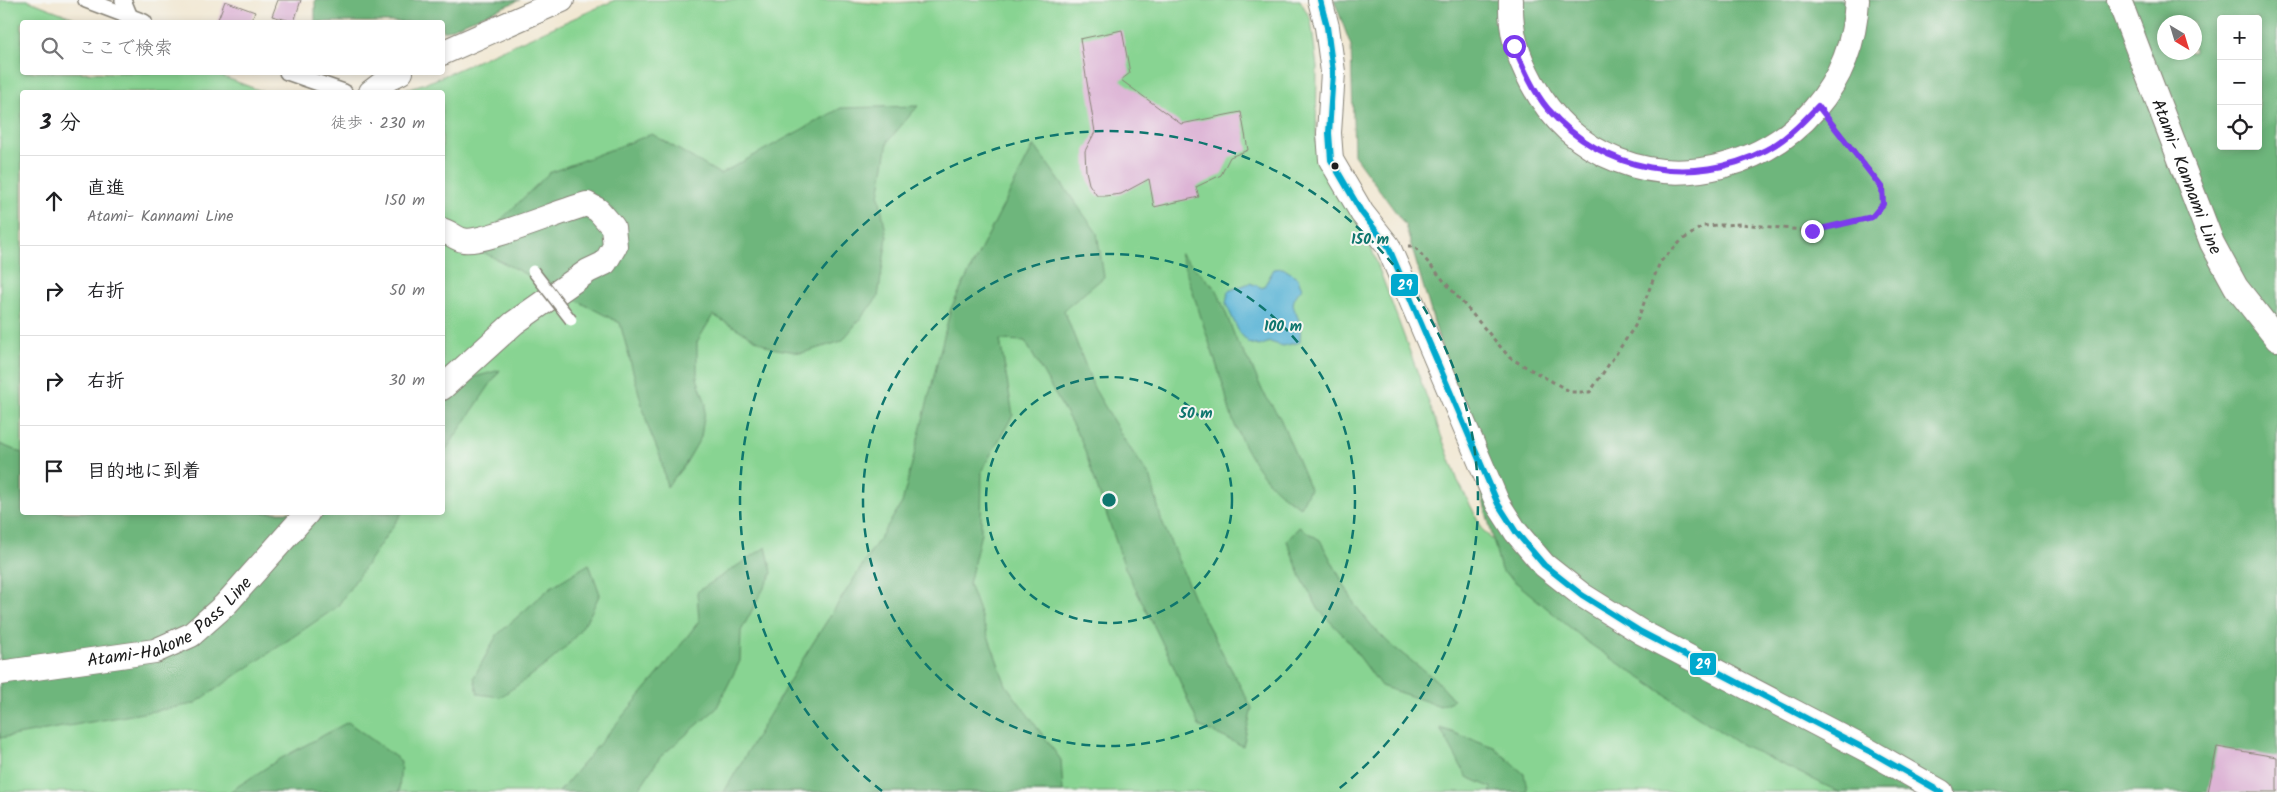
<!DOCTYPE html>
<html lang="ja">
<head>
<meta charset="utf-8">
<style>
	:root { --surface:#fff; --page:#f2f2f2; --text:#202124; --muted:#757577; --line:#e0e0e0 }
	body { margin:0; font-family:Kalam,"Klee One",sans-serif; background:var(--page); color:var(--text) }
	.controls { position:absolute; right:15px; top:15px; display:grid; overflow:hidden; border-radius:5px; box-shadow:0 2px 8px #0003 }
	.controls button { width:45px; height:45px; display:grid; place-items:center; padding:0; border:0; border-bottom:1px solid var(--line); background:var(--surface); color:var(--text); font:25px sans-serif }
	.compass { position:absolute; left:2157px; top:15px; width:45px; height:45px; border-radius:50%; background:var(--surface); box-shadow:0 2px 8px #0003; rotate:142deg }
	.stop { position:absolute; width:15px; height:15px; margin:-11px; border:4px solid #7c3aed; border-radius:50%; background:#fff }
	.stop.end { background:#7c3aed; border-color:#fff; box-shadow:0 1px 5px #0008 }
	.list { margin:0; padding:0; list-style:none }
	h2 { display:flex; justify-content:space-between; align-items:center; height:65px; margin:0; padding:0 20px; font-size:21px }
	h2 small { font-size:16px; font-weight:400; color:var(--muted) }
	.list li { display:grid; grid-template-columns:32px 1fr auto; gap:15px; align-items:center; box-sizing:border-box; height:90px; padding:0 20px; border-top:1px solid var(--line) }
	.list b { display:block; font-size:19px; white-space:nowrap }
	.list p { margin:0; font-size:16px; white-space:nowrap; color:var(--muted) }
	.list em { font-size:16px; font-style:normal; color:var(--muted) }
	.icon { flex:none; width:28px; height:28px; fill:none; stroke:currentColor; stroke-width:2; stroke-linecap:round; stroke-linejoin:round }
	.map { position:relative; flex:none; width:2277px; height:792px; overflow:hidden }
	.search { position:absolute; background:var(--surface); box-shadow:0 2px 8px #0003; left:20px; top:20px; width:425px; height:55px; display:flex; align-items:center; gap:12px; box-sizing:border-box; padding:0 18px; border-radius:5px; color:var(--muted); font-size:19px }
	.panel { position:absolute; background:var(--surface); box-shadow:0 2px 8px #0003; left:20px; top:90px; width:425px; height:425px; border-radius:5px }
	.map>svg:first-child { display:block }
	.green { fill:#88d492; stroke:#527857 }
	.forest { fill:#6eb67c; stroke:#45694c; fill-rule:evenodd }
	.water { fill:#57b2d5; stroke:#3a6778 }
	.building { fill:#ddb4d5 }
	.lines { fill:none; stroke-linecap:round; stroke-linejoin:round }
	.minor-casing { stroke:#868276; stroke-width:18 }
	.primary-casing { stroke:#868276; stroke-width:26 }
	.path { stroke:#868276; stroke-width:3; stroke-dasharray:4 4; stroke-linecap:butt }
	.minor { stroke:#fff; stroke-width:15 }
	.primary { stroke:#fff; stroke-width:24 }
	.pedestrian-bridge-casing { stroke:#868276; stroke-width:14; stroke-linecap:butt }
	.pedestrian-bridge { stroke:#fff; stroke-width:11 }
	.bus-1-casing { stroke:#f6f6f2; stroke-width:10 }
	.bus-1 { stroke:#00a9ce; stroke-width:6 }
	.route { stroke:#7c3aed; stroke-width:6 }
	.ring { fill:none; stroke:#0f766e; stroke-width:2.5; stroke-dasharray:9 6 }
	.bus-dot { fill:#1c1c1c; stroke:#f6f6f2; stroke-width:2 }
	.labels { text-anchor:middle; stroke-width:4; stroke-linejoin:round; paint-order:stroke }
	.street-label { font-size:18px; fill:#1c1c1c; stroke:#f6f6f2 }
	.centre { fill:#0f766e; stroke:#f6f6f2; stroke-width:2.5 }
	.ring-label { font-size:15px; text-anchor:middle; font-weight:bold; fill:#0f766e; stroke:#f6f6f2; stroke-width:4; stroke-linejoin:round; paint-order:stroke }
	.line-badge { stroke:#f6f6f2; stroke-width:2 }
	.badge-label { font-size:14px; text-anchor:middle; font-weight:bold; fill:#fff }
</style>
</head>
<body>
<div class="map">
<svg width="2277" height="792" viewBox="0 0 2277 792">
	<rect width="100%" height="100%" fill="#f6f6f2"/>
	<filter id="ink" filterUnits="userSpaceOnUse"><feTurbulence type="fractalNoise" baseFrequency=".02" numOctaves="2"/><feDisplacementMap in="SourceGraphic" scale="10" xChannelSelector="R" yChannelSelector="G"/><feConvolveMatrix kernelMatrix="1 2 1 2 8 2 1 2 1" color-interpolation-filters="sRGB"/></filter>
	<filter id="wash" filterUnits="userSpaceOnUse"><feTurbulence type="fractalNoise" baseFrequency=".0096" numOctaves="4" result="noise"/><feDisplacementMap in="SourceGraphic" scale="20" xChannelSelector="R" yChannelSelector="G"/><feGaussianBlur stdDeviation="1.12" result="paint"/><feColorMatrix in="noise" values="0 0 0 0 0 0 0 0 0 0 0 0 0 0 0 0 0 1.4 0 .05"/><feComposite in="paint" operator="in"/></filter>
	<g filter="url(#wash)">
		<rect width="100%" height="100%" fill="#f1e7d1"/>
		<polygon class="green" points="0,0 27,0 85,22 22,22 22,72 213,73 264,92 22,92 22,512 442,512 442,92 398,92 434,80 615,0 840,0 879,4 937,0 1300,0 1311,20 1317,67 1316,141 1327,171 1366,234 1458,481 1483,530 1518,567 1939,792 0,792"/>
		<g class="forest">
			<polygon points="315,0 520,0 443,32 442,22 315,22"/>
			<path d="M1334 0H2277V792H1839L1736 742 1590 644 1501 570 1457 399 1405 225 1354 155 1351 46ZM2221 19H2258V146H2221ZM2164 22H2194V52H2164Z"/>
			<polygon points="918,106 888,141 879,196 887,237 878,297 842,341 802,353 771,348 713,315 697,342 697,378 706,404 701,437 686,463 667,487 660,456 648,427 620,323 473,247 549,173 652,134 720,174 841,108"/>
			<polygon points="1034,145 1097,233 1104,277 1064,310 1094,388 1125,441 1151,478 1161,519 1197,605 1252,708 1243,746 1199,726 1169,656 1125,568 1081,440 1025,341 1000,340 1013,415 982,470 981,533 969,584 1006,685 1061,760 1063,792 724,792 797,668 902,503 951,308"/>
			<path d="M1180 253 1217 290 1237 342 1251 365 1263 392 1280 418 1310 489 1300 507C1293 502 1284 497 1278 491 1252 468 1231 425 1225 391Z"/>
			<polygon points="500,370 443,454 443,386"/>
			<polygon points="0,444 22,453 22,512 402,513 337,607 194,704 0,738"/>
			<polygon points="1299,527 1320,540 1355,605 1372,626 1391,645 1436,680 1454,700 1440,706 1381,686 1345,637 1319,610 1301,577 1287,541"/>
			<polygon points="766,547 772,573 741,631 740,661 716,709 660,757 637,792 559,792 664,667 699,621 697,592"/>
			<path d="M589 564 600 594C595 603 592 613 586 621 566 654 531 676 500 697L478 694 474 677 497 635 551 587Z"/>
			<polygon points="348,722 401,761 399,792 229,792 278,760"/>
			<polygon points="1440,728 1494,747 1524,774 1528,792 1490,792 1492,788 1467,777"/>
		</g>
		<path class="water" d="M1283 268 1297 277 1302 288C1286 307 1296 306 1300 325 1301 330 1300 336 1300 342L1283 346 1270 342 1259 346 1249 343 1239 332 1226 304 1228 291 1250 283 1263 288 1274 269Z"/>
		<g id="blocks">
			<g class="building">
				<polygon points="278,0 301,0 294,22 272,16"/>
				<polygon points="225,1 255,12 250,22 217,22"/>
				<polygon points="1122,30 1130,73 1121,80 1181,124 1241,112 1248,150 1230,157 1221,175 1196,187 1199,197 1154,207 1149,179 1121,194 1105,196 1097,196 1089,184 1086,171 1085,151 1095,132 1080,39"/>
				<polygon points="2217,747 2277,757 2277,792 2208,792"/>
			</g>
		</g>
	</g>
	<g filter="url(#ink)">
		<use href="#blocks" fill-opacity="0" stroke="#868276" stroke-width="1"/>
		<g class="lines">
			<g class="minor-casing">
				<g id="minor">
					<polyline points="86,0 144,22"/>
					<polyline points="123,0 130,17"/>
					<polyline points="287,72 344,92"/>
				</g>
			</g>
			<g class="primary-casing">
				<g id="primary">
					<polyline points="1320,0 1327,27 1333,72 1329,133 1331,160 1362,213 1388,246 1498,504 1516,532 1544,565 1582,595 1641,632 1869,751 1941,792"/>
					<path d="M1511 0C1510 32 1517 55 1532 83 1616 238 1849 176 1857 0"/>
					<path id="s1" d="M2119 0 2212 243 2236 287 2277 339"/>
					<polyline points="442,53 562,0"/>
					<polyline points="371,92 391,77 401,72"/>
					<path d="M442 230C449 232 457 239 463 240 481 245 562 210 587 204L598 210 613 227 615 246 605 263 588 271 514 323 442 388"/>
					<path id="s2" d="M0 673 155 651 191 635 225 605 308 512"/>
				</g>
			</g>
			<polyline class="path" points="1408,246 1414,246 1510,358 1571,392 1590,392 1635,326 1660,262 1681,241 1703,226 1741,224 1812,231 1872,217 1883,204 1883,188 1830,120"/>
			<use href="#minor" class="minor"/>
			<use href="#primary" class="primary"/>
			<g class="pedestrian-bridge-casing">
				<polyline id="pedestrian-bridge" points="533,271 571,320"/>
			</g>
			<use href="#pedestrian-bridge" class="pedestrian-bridge"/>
			<g class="bus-1-casing">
				<polyline id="bus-1" points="1320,0 1327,27 1333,72 1329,133 1331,160 1362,213 1388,246 1498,504 1516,532 1544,565 1582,595 1641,632 1869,751 1941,792"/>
			</g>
			<use href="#bus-1" class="bus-1"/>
		</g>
	</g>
	<g class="lines" filter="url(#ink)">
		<path class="route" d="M1514 46C1523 67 1533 91 1548 109 1602 172 1693 188 1766 150 1786 140 1803 122 1818 106L1882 188 1883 204 1872 217 1812 231"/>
	</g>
	<g class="ring">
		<circle cx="1109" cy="500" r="123"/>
		<circle cx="1109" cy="500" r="246"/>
		<path d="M882 791A369 369 0 1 1 1336 791"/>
	</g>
	<circle class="bus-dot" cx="1335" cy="166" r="4.5"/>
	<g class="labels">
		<g class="street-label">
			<text dy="6" stroke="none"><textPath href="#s1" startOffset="189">Atami- Kannami Line</textPath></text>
			<text dy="6" stroke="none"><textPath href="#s2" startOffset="182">Atami-Hakone Pass Line</textPath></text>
		</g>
	</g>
	<circle cx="1109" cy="500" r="8" class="centre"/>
	<g class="ring-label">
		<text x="1370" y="244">150 m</text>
		<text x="1283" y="331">100 m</text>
		<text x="1196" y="418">50 m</text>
	</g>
	<g class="line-badge">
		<rect x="1390" y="273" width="29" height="24" rx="5" fill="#00a9ce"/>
		<rect x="1689" y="652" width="28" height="24" rx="5" fill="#00a9ce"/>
	</g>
	<g class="badge-label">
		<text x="1405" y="290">29</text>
		<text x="1703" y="669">29</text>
	</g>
</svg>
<div class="controls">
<button>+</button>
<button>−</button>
<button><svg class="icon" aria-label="locate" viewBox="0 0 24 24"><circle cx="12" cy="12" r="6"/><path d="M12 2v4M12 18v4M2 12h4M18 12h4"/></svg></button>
</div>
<svg class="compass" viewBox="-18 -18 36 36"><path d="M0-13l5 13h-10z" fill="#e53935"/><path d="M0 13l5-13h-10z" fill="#757577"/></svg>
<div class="stop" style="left:1514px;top:46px"></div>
<div class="stop end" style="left:1812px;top:231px"></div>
<div class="search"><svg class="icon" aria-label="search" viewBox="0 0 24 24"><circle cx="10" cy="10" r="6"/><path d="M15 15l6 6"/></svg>ここで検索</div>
<section class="panel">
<h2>3 分<small>徒歩 · 230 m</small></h2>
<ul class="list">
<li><svg class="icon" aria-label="ahead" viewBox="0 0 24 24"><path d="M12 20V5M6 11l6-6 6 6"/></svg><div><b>直進</b><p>Atami- Kannami Line</p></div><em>150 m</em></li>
<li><svg class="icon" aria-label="right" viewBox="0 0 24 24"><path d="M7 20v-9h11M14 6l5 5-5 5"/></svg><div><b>右折</b></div><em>50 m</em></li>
<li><svg class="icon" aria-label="right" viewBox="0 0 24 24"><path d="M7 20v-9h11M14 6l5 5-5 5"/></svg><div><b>右折</b></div><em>30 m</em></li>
<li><svg class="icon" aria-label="arrive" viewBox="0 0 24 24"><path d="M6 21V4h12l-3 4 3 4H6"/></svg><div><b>目的地に到着</b></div></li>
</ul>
</section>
</div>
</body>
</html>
